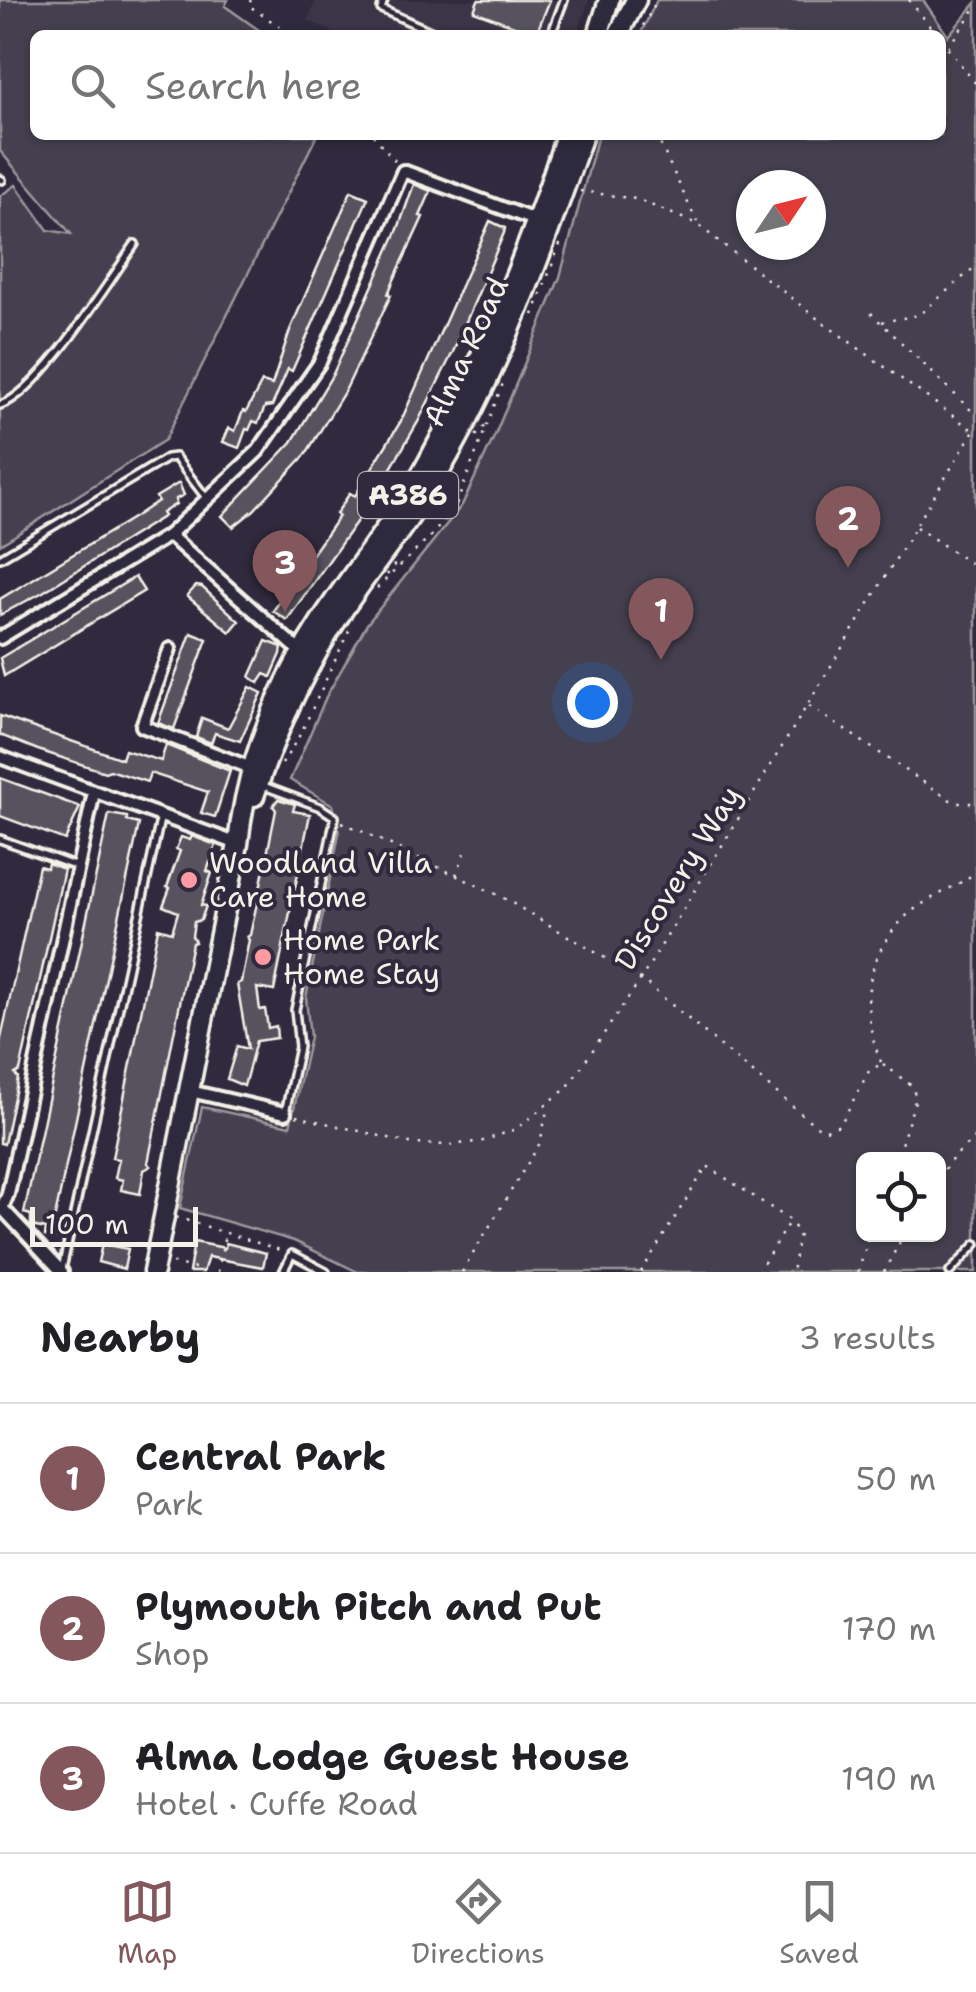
<!DOCTYPE html>
<html lang="en">
<head>
<meta charset="utf-8">
<style>
	:root { --surface:#fff; --page:#f2f2f2; --text:#202124; --muted:#757577; --line:#e0e0e0; --accent:#84575d }
	body { margin:0; font-family:"Shantell Sans",sans-serif; background:var(--page); color:var(--text) }
	.controls { position:absolute; right:30px; bottom:30px; display:grid; overflow:hidden; border-radius:15px; box-shadow:0 2px 8px #0004 }
	.controls button { width:90px; height:90px; display:grid; place-items:center; padding:0; border:0; border-bottom:2px solid var(--line); background:var(--surface); color:var(--text); font:50px sans-serif }
	.compass { position:absolute; left:736px; top:170px; width:90px; height:90px; border-radius:50%; background:var(--surface); box-shadow:0 2px 8px #0004; rotate:55deg }
	.scale { position:absolute; left:30px; bottom:25px; width:168px; box-sizing:border-box; padding-left:10px; border:5px solid #f4f1e8; border-top:0; font-size:28px; line-height:35px; white-space:nowrap; color:#f4f1e8; -webkit-text-stroke:8px #2f2a3d; paint-order:stroke }
	.you { position:absolute; left:592px; top:702px; width:35px; height:35px; margin:-25px; border:8px solid #fff; border-radius:50%; background:#1a73e8; box-shadow:0 0 0 15px #1a73e833 }
	.badge { display:grid; place-items:center; width:65px; height:65px; border-radius:50%; background:var(--accent); color:#fff; font-size:32px; font-weight:700 }
	.pin { position:absolute; translate:-50% -82px; filter:drop-shadow(0 2px 5px #0008) }
	.pin::after { content:''; position:absolute; top:52px; width:35px; height:30px; background:inherit; clip-path:polygon(0 0,100% 0,50% 100%) }
	.list { margin:0; padding:0; list-style:none }
	h2 { display:flex; justify-content:space-between; align-items:center; height:130px; margin:0; padding:0 40px; font-size:42px }
	h2 small { font-size:32px; font-weight:400; color:var(--muted) }
	.list li { display:grid; grid-template-columns:65px 1fr auto; gap:30px; align-items:center; box-sizing:border-box; height:150px; padding:0 40px; border-top:2px solid var(--line) }
	.list b { display:block; font-size:38px; white-space:nowrap }
	.list p { margin:0; font-size:32px; white-space:nowrap; color:var(--muted) }
	.list em { font-size:32px; font-style:normal; color:var(--muted) }
	.icon { flex:none; width:55px; height:55px; fill:none; stroke:currentColor; stroke-width:2; stroke-linecap:round; stroke-linejoin:round }
	.map { position:relative; flex:none; width:976px; height:1272px; overflow:hidden }
	.search { position:absolute; background:var(--surface); box-shadow:0 2px 8px #0004; left:30px; right:30px; top:30px; height:110px; display:flex; align-items:center; gap:25px; box-sizing:border-box; padding:0 35px; border-radius:15px; color:var(--muted); font-size:38px }
	.sheet { height:580px; background:var(--surface) }
	nav { display:flex; justify-content:space-around; align-items:center; box-sizing:border-box; height:140px; border-top:2px solid var(--line); background:var(--surface); font-size:28px; color:var(--muted) }
	nav a { display:grid; justify-items:center; gap:5px }
	nav .on { color:var(--accent) }
	.map>svg:first-child { display:block }
	.built { fill:#3b3647 }
	.green { fill:#454050; stroke:#9c989c; stroke-width:2.5; fill-rule:evenodd }
	.building { fill:#56525f; stroke:#f4f1e8; stroke-width:2.5 }
	.lines { fill:none; stroke-linecap:round; stroke-linejoin:round }
	.lane-casing { stroke:#f4f1e8; stroke-width:12 }
	.street-casing { stroke:#f4f1e8; stroke-width:18 }
	.primary-casing { stroke:#f4f1e8; stroke-width:25 }
	.path { stroke:#f4f1e8; stroke-width:2.5; stroke-dasharray:2.5 8; stroke-linecap:butt }
	.lane { stroke:#2f2a3d; stroke-width:5 }
	.street { stroke:#2f2a3d; stroke-width:10 }
	.primary { stroke:#2f2a3d; stroke-width:18 }
	.poi-dot { fill:#ff9aa2; stroke:#2f2a3d; stroke-width:4 }
	.labels { text-anchor:middle; stroke-width:8; stroke-linejoin:round; paint-order:stroke }
	.shield { fill:#2f2a3d; stroke:#b9b5b5; stroke-width:2.5 }
	.shield-label { font-size:28px; font-weight:bold; fill:#f4f1e8 }
	.street-label { font-size:30px; fill:#f4f1e8; stroke:#2f2a3d }
	.poi-label { font-size:30px; fill:#f4f1e8; stroke:#2f2a3d; text-anchor:start }
</style>
</head>
<body>
<div class="map">
<svg width="976" height="1272" viewBox="0 0 976 1272">
	<rect width="100%" height="100%" fill="#2f2a3d"/>
	<filter id="ink" filterUnits="userSpaceOnUse"><feTurbulence type="fractalNoise" baseFrequency=".01" numOctaves="2"/><feDisplacementMap in="SourceGraphic" scale="20" xChannelSelector="R" yChannelSelector="G"/><feConvolveMatrix kernelMatrix="1 2 1 2 8 2 1 2 1" color-interpolation-filters="sRGB"/></filter>
	<g filter="url(#ink)">
		<polygon class="built" points="316,0 589,0 577,35 338,35 308,20"/>
		<g class="green">
			<polygon points="0,0 228,0 225,6 266,35 35,35 35,135 317,135 165,440 0,545 0,196 16,185 48,230 71,234 0,151"/>
			<path d="M657 0H923L948 36 976 3V1272H358L294 1241 180 1208 202 1107 290 1126 310 1037 306 998 339 834 333 805 290 780 326 697 367 624 462 505 495 435 560 277 598 135H941V35H640ZM751 185H811V245H751ZM864 1160H938V1234H864Z"/>
		</g>
		<g class="building">
			<polygon points="478,0 550,0 536,34 474,11"/>
			<polygon points="414,184 431,191 420,216 423,217 393,282 388,294 391,295 346,389 306,454 254,510 233,527 222,516 292,442 333,374 398,229"/>
			<polygon points="351,191 368,198 292,371 288,369 272,406 265,407 258,423 253,421 249,430 246,429 239,448 223,442 229,428 235,431 243,411 246,412 262,382 272,385 290,330"/>
			<polygon points="490,221 505,228 504,233 453,352 418,422 376,494 287,620 273,611 339,516 336,514 350,493 355,496 401,421"/>
			<polygon points="179,483 184,495 176,499 176,504 162,513 164,516 43,592 0,615 0,599 136,516 158,501 156,497"/>
			<polygon points="135,577 144,591 4,676 0,658"/>
			<polygon points="196,586 202,587 239,621 230,632 187,596"/>
			<polygon points="191,633 207,639 174,729 158,723"/>
			<polygon points="266,641 282,647 281,654 271,677 265,674 259,683 250,677"/>
			<polygon points="250,687 262,693 240,741 215,733 211,743 196,737 202,718 228,728"/>
			<polygon points="0,716 122,759 125,750 161,761 166,745 230,771 215,817 201,813 208,792 150,773 147,782 110,770 105,772 38,750 0,735"/>
			<polygon points="0,778 80,807 65,840 0,816"/>
			<polygon points="278,799 295,804 293,811 310,814 274,991 257,988 260,1010 265,1009 268,1028 276,1026 277,1038 256,1041 244,1086 227,1079 237,1046 248,1049 237,984 241,982 249,940 247,937 250,935 260,889 276,810 273,806"/>
			<polygon points="109,814 127,817 127,821 139,824 53,1226 64,1231 62,1239 45,1236 46,1229 31,1226 31,1215 24,1213"/>
			<polygon points="192,836 216,845 207,871 212,873 201,905 206,906 201,920 194,922 192,936 195,942 192,943 148,1163 151,1166 144,1170 140,1194 121,1190 123,1180 115,1178 119,1159 112,1158 158,928 172,932 178,912 163,906 170,888 167,887 180,851 176,849 181,837 190,840"/>
			<polygon points="48,863 64,869 20,1071 15,1074 18,1078 4,1144 0,1143 0,1043 39,866 47,868"/>
			<polygon points="194,1242 225,1248 226,1243 266,1253 263,1267 208,1257 203,1272 189,1272"/>
			<polygon points="102,1244 128,1249 124,1269 98,1262"/>
		</g>
		<g class="lines">
			<g class="lane-casing">
				<g id="lane">
					<polyline points="384,0 381,9 439,35"/>
					<polyline points="551,35 564,0"/>
					<polyline points="0,179 2,180"/>
					<path d="M0 405C40 393 109 281 135 244"/>
					<polyline points="0,558 167,458 175,457 207,499"/>
					<polyline points="261,785 320,807 335,817 295,1010 299,1047 285,1113"/>
					<polyline points="0,839 77,867"/>
					<polyline points="62,1269 161,815"/>
					<polyline points="283,1272 292,1254 326,1272"/>
					<polyline points="950,1272 976,1244"/>
				</g>
			</g>
			<g class="street-casing">
				<g id="street">
					<polyline points="169,535 302,653"/>
					<polyline points="0,638 169,535 258,451 320,362 403,171 537,221"/>
					<polyline points="170,649 142,726 251,768"/>
					<polyline points="0,757 238,844"/>
					<polyline points="190,1091 285,1113"/>
					<polyline points="0,1206 62,1272"/>
					<polyline points="2,1208 8,1194 94,792"/>
				</g>
			</g>
			<g class="primary-casing">
				<g id="primary">
					<polyline points="598,35 609,0"/>
					<polyline points="618,35 636,0"/>
					<path d="M254 796C276 731 305 667 343 610 374 563 411 521 439 472 501 367 543 250 583 135"/>
					<path d="M153 1272 238 844C247 755 284 673 335 600 366 555 401 511 428 462 484 358 530 248 566 135"/>
				</g>
			</g>
			<g class="path">
				<polyline points="251,0 248,5 292,35"/>
				<polyline points="909,0 937,35"/>
				<polyline points="638,35 657,0"/>
				<polyline points="941,40 976,84"/>
				<polyline points="948,47 976,7"/>
				<polyline points="373,135 396,162"/>
				<polyline points="656,135 697,222"/>
				<polyline points="580,191 636,199 697,224 822,322 974,431"/>
				<polyline points="871,313 976,415"/>
				<polyline points="533,315 562,239"/>
				<polyline points="882,322 919,315 976,266"/>
				<polyline points="476,436 487,424"/>
				<polyline points="916,527 976,567"/>
				<polyline points="387,575 397,561"/>
				<polyline points="377,588 433,534 456,505 505,378"/>
				<polyline points="809,706 955,803 976,803"/>
				<polyline points="282,764 301,733 352,624"/>
				<polyline points="342,822 500,896 641,979 816,1126 826,1130 840,1125 869,1071 881,1064"/>
				<polyline points="456,875 465,853"/>
				<path d="M881 1062C860 1010 863 960 904 918 924 899 954 889 976 872"/>
				<polyline points="883,1064 912,1086 916,1098 896,1160"/>
				<polyline points="296,1116 414,1144 450,1145 483,1141 516,1129 567,1088 641,979 976,427"/>
				<polyline points="938,1178 953,1158 976,1136"/>
				<polyline points="176,1217 283,1251"/>
				<polyline points="172,1263 212,1272"/>
				<polyline points="218,1272 225,1234"/>
				<polyline points="462,1272 540,1143 548,1106"/>
				<polyline points="641,1272 707,1166 790,1220 799,1234 792,1272"/>
				<polyline points="758,1272 789,1222"/>
				<polyline points="858,1272 870,1234"/>
				<polyline points="884,1272 904,1234"/>
			</g>
			<use href="#lane" class="lane"/>
			<use href="#street" class="street"/>
			<use href="#primary" class="primary"/>
		</g>
	</g>
	<g class="poi-dot">
		<circle cx="189" cy="880" r="10"/>
		<circle cx="263" cy="957" r="10"/>
	</g>
	<g class="labels">
		<rect class="shield" x="358" y="472" width="100" height="46" rx="8"/>
		<g class="shield-label">
			<text x="408" y="505">A386</text>
		</g>
		<g class="street-label">
			<text transform="translate(466 352) rotate(-65)" y="10">Alma Road</text>
			<text transform="translate(678 878) rotate(-58)" y="10">Discovery Way</text>
		</g>
		<g class="poi-label">
			<text x="209" y="873">Woodland Villa<tspan x="209" dy="34">Care Home</tspan></text>
			<text x="283" y="950">Home Park<tspan x="283" dy="34">Home Stay</tspan></text>
		</g>
	</g>
</svg>
<div class="controls">
<button><svg class="icon" aria-label="locate" viewBox="0 0 24 24"><circle cx="12" cy="12" r="6"/><path d="M12 2v4M12 18v4M2 12h4M18 12h4"/></svg></button>
</div>
<svg class="compass" viewBox="-18 -18 36 36"><path d="M0-13l5 13h-10z" fill="#e53935"/><path d="M0 13l5-13h-10z" fill="#757577"/></svg>
<div class="scale">100 m</div>
<div class="you"></div>
<div class="pin badge" style="left:661px;top:660px">1</div>
<div class="pin badge" style="left:848px;top:568px">2</div>
<div class="pin badge" style="left:285px;top:612px">3</div>
<div class="search"><svg class="icon" aria-label="search" viewBox="0 0 24 24"><circle cx="10" cy="10" r="6"/><path d="M15 15l6 6"/></svg>Search here</div>
</div>
<section class="sheet">
<h2>Nearby<small>3 results</small></h2>
<ul class="list">
<li><span class="badge">1</span><div><b>Central Park</b><p>Park</p></div><em>50 m</em></li>
<li><span class="badge">2</span><div><b>Plymouth Pitch and Put</b><p>Shop</p></div><em>170 m</em></li>
<li><span class="badge">3</span><div><b>Alma Lodge Guest House</b><p>Hotel · Cuffe Road</p></div><em>190 m</em></li>
</ul>
</section>
<nav>
<a class="on"><svg class="icon" aria-label="map" viewBox="0 0 24 24"><path d="M3 6l6-2 6 2 6-2v14l-6 2-6-2-6 2zM9 4v14M15 6v14"/></svg>Map</a>
<a><svg class="icon" aria-label="directions" viewBox="0 0 24 24"><path d="M12 3l9 9-9 9-9-9zM9 14v-3h6M13 9l2 2-2 2"/></svg>Directions</a>
<a><svg class="icon" aria-label="saved" viewBox="0 0 24 24"><path d="M7 4h10v16l-5-4-5 4z"/></svg>Saved</a>
</nav>
</body>
</html>
